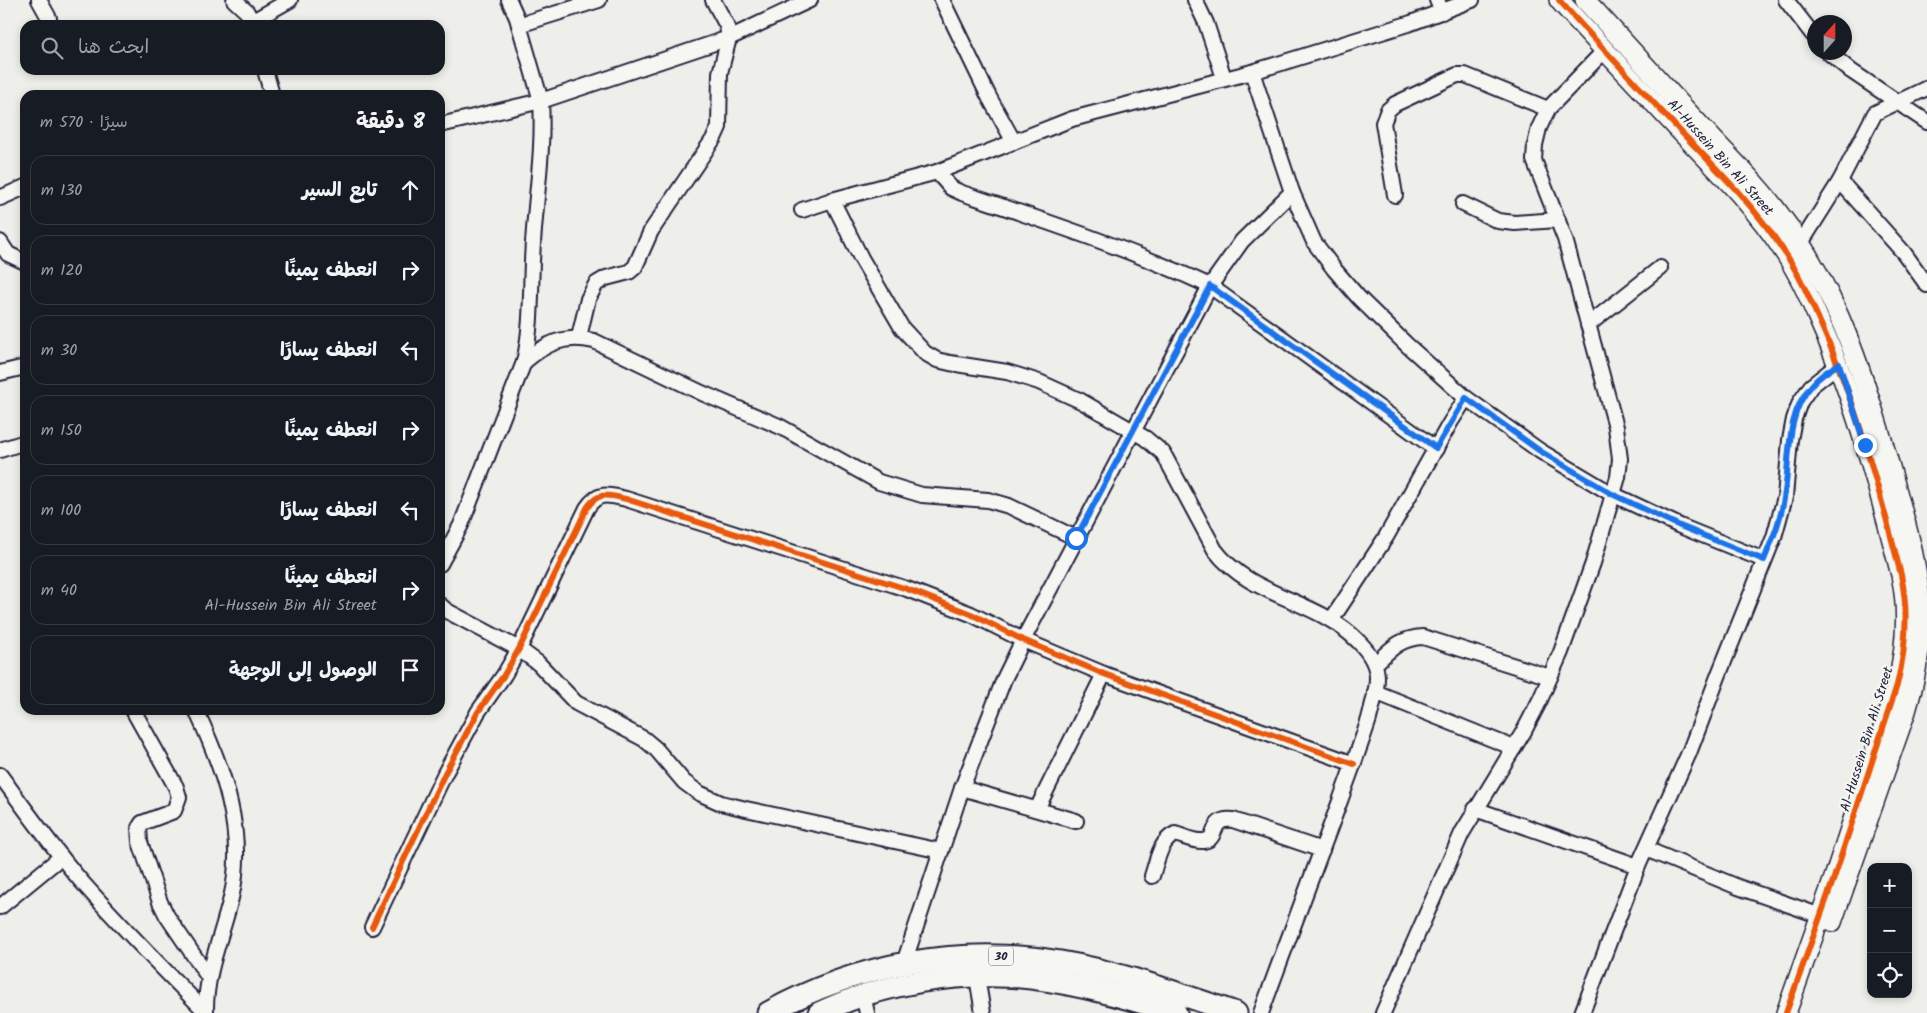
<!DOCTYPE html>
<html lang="ar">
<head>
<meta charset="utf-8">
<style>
	:root { --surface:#171b24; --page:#20242c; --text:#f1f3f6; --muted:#9ea1a6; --line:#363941 }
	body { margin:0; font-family:Kalam,"Playpen Sans Arabic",sans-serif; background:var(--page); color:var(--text); direction:rtl }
	.controls { position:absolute; right:15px; bottom:15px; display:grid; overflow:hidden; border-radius:10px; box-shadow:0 2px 8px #0003 }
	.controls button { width:45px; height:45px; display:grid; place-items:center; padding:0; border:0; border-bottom:1px solid var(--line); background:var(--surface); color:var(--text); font:25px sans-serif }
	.compass { position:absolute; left:1807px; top:15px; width:45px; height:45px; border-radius:50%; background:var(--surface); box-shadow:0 2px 8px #0003; rotate:21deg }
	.stop { position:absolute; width:15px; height:15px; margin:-11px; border:4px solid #1a73e8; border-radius:50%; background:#fff }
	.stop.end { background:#1a73e8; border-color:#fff; box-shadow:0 1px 5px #0008 }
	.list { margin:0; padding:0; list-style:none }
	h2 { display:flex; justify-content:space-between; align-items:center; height:65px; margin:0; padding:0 20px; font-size:21px }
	h2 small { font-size:16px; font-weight:400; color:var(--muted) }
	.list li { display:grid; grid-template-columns:32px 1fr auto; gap:15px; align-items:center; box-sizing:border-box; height:70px; margin:0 10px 10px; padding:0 10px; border:1px solid var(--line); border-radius:15px }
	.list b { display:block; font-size:19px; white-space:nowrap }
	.list p { margin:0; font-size:16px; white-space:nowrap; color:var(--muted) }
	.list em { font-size:16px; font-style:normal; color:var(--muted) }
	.icon { flex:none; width:28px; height:28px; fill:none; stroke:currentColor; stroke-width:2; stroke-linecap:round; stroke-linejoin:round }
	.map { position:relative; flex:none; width:1927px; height:1013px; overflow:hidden; direction:ltr }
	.search { position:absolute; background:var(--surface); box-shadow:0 2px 8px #0003; left:20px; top:20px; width:425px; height:55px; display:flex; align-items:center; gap:12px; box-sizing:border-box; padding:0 18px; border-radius:15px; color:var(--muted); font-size:19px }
	.panel { position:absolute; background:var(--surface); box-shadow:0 2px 8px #0003; left:20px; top:90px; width:425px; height:625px; border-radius:15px; direction:rtl }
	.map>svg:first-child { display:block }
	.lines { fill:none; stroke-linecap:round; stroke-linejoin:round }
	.street-casing { stroke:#22223b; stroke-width:18 }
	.secondary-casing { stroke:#22223b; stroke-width:22 }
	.primary-casing { stroke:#22223b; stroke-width:25 }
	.street { stroke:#f6f6f2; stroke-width:14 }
	.secondary { stroke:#f6f6f2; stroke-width:19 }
	.primary { stroke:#f6f6f2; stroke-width:21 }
	.cycleway-casing { stroke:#f6f6f2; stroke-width:9 }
	.cycleway { stroke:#e8590c; stroke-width:6 }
	.route { stroke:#1a73e8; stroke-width:6 }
	.labels { text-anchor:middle; stroke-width:4.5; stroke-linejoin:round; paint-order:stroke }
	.shield { fill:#f6f6f2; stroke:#626272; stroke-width:1 }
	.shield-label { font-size:12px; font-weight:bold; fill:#22223b }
	.street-label { font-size:14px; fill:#22223b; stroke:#f6f6f2 }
</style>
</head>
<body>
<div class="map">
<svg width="1927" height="1013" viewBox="0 0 1927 1013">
	<rect width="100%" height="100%" fill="#eeeeeb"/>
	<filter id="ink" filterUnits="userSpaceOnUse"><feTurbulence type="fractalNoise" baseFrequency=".02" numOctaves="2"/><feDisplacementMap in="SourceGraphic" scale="10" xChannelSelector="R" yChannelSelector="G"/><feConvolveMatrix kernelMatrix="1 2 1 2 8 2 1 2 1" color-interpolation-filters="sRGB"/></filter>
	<g filter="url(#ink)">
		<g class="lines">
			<g class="street-casing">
				<g id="street">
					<polyline points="39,0 49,18"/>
					<polyline points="234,0 247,12 254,25"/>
					<polyline points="509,0 517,18 541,101 729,38 810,0"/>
					<polyline points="942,0 989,97 1014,142"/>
					<polyline points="1195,0 1206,23 1224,78"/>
					<polyline points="1437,0 1442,12"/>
					<polyline points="1786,0 1814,36"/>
					<polyline points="253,21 290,0"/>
					<polyline points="519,25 599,0"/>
					<polyline points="1828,52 1851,71 1927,122"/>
					<polyline points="265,70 272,95"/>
					<polyline points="1252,72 1292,192 1314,242 1334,269 1359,298 1407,345 1466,398 1540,451 1612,494 1680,526 1764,560"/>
					<path d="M440 125 541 101C544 148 536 196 533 243 530 283 533 323 524 362L461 525 440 564"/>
					<path d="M937 172 951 188 962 193C1045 221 1130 249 1210 286L1436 449"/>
					<polyline points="1840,181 1904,253 1927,285"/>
					<polyline points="1395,195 1383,123 1388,110 1395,104 1457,75 1465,75 1548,109"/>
					<polyline points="0,198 25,187"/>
					<path d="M832 200 861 258 902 328 925 353 937 360 950 363 1007 372 1039 382 1081 401 1145 438 1163 453 1215 550C1251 598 1318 599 1359 642 1369 652 1377 664 1377 678 1377 692 1372 706 1369 719 1360 747 1350 773 1340 801 1314 871 1287 942 1261 1013"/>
					<polyline points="1463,204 1498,221 1515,223 1558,220"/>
					<polyline points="802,210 832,200 937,172 1072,119 1252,72 1411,23 1472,0"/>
					<polyline points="0,242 8,254 25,262"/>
					<polyline points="1801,243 1840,181 1875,113 1927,88"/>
					<polyline points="1588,325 1660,268"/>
					<polyline points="579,337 588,299 596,284 606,278 629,272 635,267 651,231 714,138 719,127 720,73 729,38 727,26 713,0"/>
					<path d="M524 362C546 343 565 334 594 341L702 393 781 427 879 482 922 495 988 500 1009 506 1076 538"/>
					<polyline points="0,373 25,367"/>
					<polyline points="0,450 25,442"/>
					<polyline points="440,605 447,611 519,649 538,663 576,703 644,739 656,749 684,782 699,793 721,803 746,809 941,851"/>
					<polyline points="1332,619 1386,537 1450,423 1466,398"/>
					<path d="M1375 664C1391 649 1400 638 1423 637L1550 677"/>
					<polyline points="1375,692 1514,748"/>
					<polyline points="133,710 176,787 179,797 174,811 142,823 139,828 140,842 160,902 167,916 209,978"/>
					<path d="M196 710C223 768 247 833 231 898 222 936 205 973 206 1013"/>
					<path d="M0 775C26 811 52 847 81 881 121 926 163 969 205 1011"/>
					<polyline points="962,788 1076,821"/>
					<polyline points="1037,809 1104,674"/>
					<polyline points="1475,809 1638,866"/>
					<polyline points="1646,849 1738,887 1821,916"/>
					<path d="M1152 876C1157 861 1160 841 1175 834 1183 836 1194 842 1203 841 1220 840 1208 817 1233 820L1322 850"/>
					<polyline points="0,907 61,857"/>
					<path d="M372 927 445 773 478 712 504 675 519 649 587 508C598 491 608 495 626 499L907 589 971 614 1023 640 1104 674 1354 764"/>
					<polyline points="904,963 962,788 1004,679 1023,640 1210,286 1242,241 1292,192"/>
					<polyline points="977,977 983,1013"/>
					<polyline points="863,995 867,1013"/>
					<polyline points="1383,1013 1462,833 1524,731 1540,700 1561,652 1593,563 1618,477 1620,459 1616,427 1565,239 1534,160 1535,145 1539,128 1548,109 1604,51"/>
					<polyline points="1582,1013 1638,866 1689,753 1719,674 1774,537 1785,497 1790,440 1794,419 1800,402 1811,386 1839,364"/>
				</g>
			</g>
			<g class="secondary-casing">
				<g id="secondary">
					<path d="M1559 0C1599 45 1641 89 1682 133 1719 171 1756 208 1785 253 1799 274 1809 297 1819 320 1856 402 1879 489 1901 575 1909 612 1906 649 1897 685L1834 878 1786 1013"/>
					<path d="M1585 0C1626 44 1666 89 1707 133 1733 161 1761 188 1783 219 1840 294 1866 384 1892 474 1905 521 1920 569 1921 618 1921 650 1915 681 1906 711L1832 922"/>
				</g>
			</g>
			<g class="primary-casing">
				<g id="primary">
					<path d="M768 1013C857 963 961 945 1061 962 1121 972 1179 994 1236 1013"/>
					<path d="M819 1013C881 983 962 970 1031 978 1080 984 1128 998 1176 1013"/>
				</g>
			</g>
			<use href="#street" class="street"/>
			<use href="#secondary" class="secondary"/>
			<use href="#primary" class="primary"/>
			<g class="cycleway-casing">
				<g id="cycleway">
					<path d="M1559 0C1599 45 1641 89 1682 133 1719 171 1756 208 1785 253 1799 274 1809 297 1819 320 1856 402 1879 489 1901 575 1909 612 1906 649 1897 685L1834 878 1786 1013"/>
					<path d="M372 927 445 773 478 712 504 675 519 649 587 508C598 491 608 495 626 499L907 589 971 614 1023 640 1104 674 1354 764"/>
				</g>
			</g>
			<use href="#cycleway" class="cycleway"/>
		</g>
	</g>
	<g class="lines" filter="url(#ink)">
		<path class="route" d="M1076 538 1210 286 1436 448 1466 398 1540 451 1612 494 1680 526 1764 560C1772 540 1781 520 1784 498 1791 461 1784 415 1812 385 1819 376 1829 370 1839 364L1865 445"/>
	</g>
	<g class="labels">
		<rect class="shield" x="988.5" y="946.5" width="25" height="19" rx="4"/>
		<g class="shield-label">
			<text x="1001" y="960">30</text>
		</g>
		<g class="street-label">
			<text transform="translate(1721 157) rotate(48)" y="5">Al-Hussein Bin Ali Street</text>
			<text transform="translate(1866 739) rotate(-73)" y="5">Al-Hussein Bin Ali Street</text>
		</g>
	</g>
</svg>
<div class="controls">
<button>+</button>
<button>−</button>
<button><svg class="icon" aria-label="locate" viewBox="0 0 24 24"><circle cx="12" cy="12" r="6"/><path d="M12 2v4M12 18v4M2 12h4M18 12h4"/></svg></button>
</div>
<svg class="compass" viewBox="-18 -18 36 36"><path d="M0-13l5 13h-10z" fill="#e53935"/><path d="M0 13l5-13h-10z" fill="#9ea1a6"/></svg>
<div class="stop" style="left:1076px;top:538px"></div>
<div class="stop end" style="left:1865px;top:445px"></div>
<div class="search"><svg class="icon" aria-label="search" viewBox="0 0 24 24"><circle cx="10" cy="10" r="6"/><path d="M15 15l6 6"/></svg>ابحث هنا</div>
<section class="panel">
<h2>8 دقيقة<small>سيرًا · 570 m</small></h2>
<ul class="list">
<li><svg class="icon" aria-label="ahead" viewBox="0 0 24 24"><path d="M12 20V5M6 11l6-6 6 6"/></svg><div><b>تابع السير</b></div><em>130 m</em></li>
<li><svg class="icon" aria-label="right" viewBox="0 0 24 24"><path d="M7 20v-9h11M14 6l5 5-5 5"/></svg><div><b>انعطف يمينًا</b></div><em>120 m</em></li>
<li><svg class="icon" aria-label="left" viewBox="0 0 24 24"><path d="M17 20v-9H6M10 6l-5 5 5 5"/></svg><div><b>انعطف يسارًا</b></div><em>30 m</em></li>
<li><svg class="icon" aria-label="right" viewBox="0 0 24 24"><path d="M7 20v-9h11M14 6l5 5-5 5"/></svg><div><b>انعطف يمينًا</b></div><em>150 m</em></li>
<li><svg class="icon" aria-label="left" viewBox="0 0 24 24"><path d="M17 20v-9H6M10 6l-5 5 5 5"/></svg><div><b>انعطف يسارًا</b></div><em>100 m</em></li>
<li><svg class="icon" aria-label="right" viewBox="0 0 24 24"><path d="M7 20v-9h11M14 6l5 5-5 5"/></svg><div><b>انعطف يمينًا</b><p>Al-Hussein Bin Ali Street</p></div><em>40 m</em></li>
<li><svg class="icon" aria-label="arrive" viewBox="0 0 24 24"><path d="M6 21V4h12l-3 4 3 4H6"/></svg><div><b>الوصول إلى الوجهة</b></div></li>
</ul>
</section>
</div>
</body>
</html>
